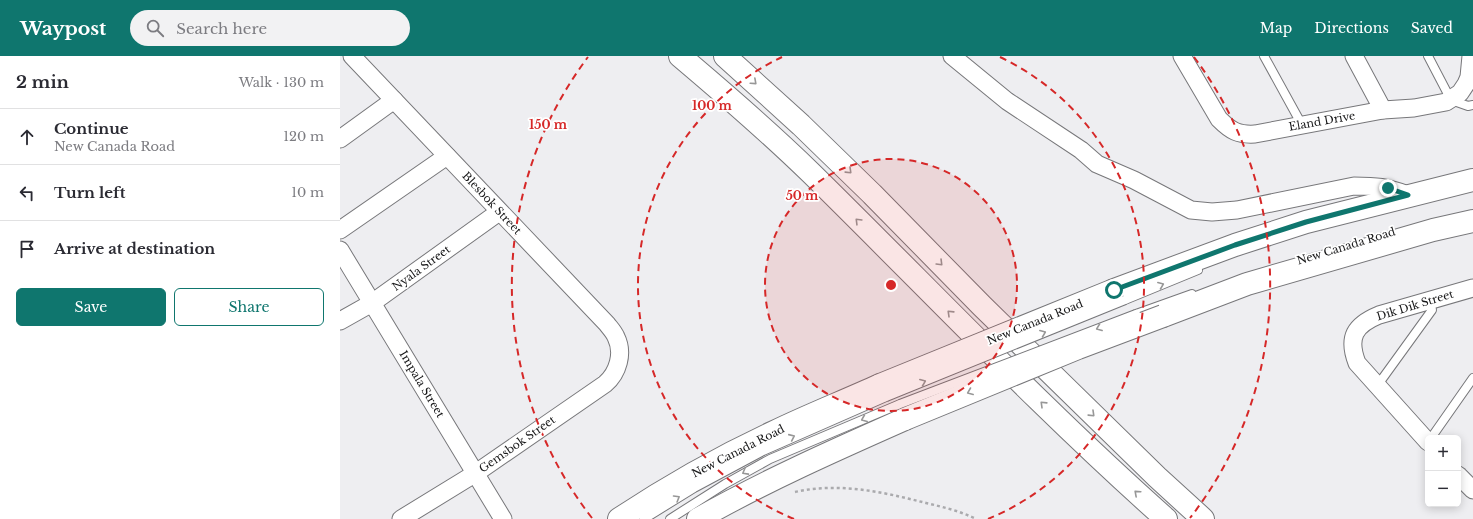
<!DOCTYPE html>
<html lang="en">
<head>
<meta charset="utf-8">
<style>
	:root { --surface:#fff; --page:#f2f2f3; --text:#2b2b33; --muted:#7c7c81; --line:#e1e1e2; --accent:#0f766e }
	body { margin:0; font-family:"Libre Baskerville",serif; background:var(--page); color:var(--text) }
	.controls { position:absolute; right:12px; bottom:12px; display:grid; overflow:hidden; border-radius:6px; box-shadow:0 2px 10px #0003 }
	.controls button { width:36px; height:36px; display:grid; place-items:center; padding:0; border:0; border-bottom:1px solid var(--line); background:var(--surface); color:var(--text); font:20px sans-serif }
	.stop { position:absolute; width:12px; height:12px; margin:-9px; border:3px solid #0f766e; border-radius:50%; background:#fff }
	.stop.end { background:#0f766e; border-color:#fff; box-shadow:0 1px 4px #0008 }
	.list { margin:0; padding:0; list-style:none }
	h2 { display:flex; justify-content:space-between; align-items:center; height:52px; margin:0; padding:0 16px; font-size:17px }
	h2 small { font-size:13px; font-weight:400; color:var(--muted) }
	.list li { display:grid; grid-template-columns:26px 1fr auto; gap:12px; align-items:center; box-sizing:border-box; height:56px; padding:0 16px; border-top:1px solid var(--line) }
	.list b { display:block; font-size:15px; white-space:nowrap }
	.list p { margin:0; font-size:13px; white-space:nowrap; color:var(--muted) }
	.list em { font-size:13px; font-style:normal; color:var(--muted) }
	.actions { display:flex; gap:8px; padding:12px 16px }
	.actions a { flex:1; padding:9px 0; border:1px solid var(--accent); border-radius:6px; text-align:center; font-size:14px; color:var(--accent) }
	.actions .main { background:var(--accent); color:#fff }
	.icon { flex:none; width:22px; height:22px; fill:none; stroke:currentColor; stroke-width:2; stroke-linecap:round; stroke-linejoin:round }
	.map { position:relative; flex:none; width:1133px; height:463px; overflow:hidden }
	header { display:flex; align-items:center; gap:24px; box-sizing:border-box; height:56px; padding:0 20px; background:var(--accent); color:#fff }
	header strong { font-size:19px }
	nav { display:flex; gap:22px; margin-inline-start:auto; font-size:14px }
	.search { width:280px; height:36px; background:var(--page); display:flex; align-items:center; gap:10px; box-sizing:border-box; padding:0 14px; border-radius:22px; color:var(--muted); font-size:15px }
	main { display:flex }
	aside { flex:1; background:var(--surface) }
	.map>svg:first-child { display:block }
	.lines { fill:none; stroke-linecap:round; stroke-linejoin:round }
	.service-casing { stroke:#77777a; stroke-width:10 }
	.minor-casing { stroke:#77777a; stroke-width:19 }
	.secondary-casing { stroke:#77777a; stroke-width:24 }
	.path { stroke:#aaaaad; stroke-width:2.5; stroke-dasharray:3 3; stroke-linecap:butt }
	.service { stroke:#fff; stroke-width:8 }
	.minor { stroke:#fff; stroke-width:17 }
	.secondary { stroke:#fff; stroke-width:22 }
	.service-bridge-casing { stroke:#77777a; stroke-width:10; stroke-linecap:butt }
	.secondary-bridge-casing { stroke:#77777a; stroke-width:24; stroke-linecap:butt }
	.service-bridge { stroke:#fff; stroke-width:8 }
	.secondary-bridge { stroke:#fff; stroke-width:22 }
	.oneway { stroke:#979797 }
	.route { stroke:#0f766e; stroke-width:5 }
	.ring { fill:none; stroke:#d62828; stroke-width:2; stroke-dasharray:7 5 }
	.labels { text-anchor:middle; stroke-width:3.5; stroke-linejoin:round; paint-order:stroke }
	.street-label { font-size:11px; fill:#171718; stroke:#fff }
	.centre { fill:#d62828; stroke:#fff; stroke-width:2 }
	.ring-label { font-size:12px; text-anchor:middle; font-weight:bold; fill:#d62828; stroke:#fff; stroke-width:3.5; stroke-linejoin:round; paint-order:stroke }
</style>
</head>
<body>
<header>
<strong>Waypost</strong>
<div class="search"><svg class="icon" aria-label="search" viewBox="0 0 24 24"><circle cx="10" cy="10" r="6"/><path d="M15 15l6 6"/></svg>Search here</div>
<nav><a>Map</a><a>Directions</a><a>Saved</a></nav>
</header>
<main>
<aside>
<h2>2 min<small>Walk · 130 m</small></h2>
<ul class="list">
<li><svg class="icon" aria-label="ahead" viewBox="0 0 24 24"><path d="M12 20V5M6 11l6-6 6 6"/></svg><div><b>Continue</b><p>New Canada Road</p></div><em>120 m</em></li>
<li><svg class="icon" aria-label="left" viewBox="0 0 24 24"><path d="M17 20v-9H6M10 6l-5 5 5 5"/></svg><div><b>Turn left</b></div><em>10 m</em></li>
<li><svg class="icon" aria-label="arrive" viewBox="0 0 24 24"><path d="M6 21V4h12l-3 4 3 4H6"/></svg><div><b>Arrive at destination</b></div></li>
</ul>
<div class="actions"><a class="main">Save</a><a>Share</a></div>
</aside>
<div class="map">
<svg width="1133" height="463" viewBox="0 0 1133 463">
	<rect width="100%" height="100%" fill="#eeeef1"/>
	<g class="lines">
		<g class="service-casing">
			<g id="service">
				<polyline points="924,0 962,69"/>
				<polyline points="1088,0 1111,44 1128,50 1133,49"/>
				<polyline points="785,244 858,214"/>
				<polyline points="796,258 852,238"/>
				<polyline points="1037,330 1092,254 1090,244"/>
				<polyline points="1091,382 1133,322"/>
				<polyline points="304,463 354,432 423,395 546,341"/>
				<polyline points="330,463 385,428 430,403 560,348"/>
			</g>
		</g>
		<g class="minor-casing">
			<g id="minor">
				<path d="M12 0 267 268C270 272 274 276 276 281 284 297 278 317 265 328L136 417 61 463"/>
				<path d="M612 0 667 45 741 94 757 108 794 124 851 154 872 156 897 154 1014 130C1037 130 1046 131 1068 139"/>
				<path d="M842 0 879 63C891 75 898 79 915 78L1043 54 1074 52 1106 46 1120 37 1126 28 1129 21 1131 0"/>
				<polyline points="1014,0 1043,54"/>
				<polyline points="0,83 54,44"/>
				<polyline points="0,174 107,100"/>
				<polyline points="0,194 163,463"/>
				<polyline points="0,265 32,247 159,156"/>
				<path d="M1088 386 1017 307C1007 281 1015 269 1039 259L1133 232"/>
				<polyline points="1118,419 1133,434"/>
			</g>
		</g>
		<g class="secondary-casing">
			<g id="secondary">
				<path d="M340 0C385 38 429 76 471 117 589 233 702 353 826 463"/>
				<polyline points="385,0 461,69 532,138 642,250 817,421 863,463"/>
				<polyline points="774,234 895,189 966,166 1133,124"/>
				<polyline points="823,260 907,228 1093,174 1133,165"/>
				<path d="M279 463C329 430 380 401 434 376 469 359 505 345 540 329"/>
				<path d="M358 463C425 425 495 394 565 363"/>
			</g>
		</g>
		<path class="path" d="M455 436C499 426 543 436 586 447 603 451 620 455 636 463"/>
		<use href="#service" class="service"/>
		<use href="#minor" class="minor"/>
		<use href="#secondary" class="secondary"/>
		<g class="service-bridge-casing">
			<g id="service-bridge">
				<polyline points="546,341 785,244"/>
				<polyline points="560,348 796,258"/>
			</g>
		</g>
		<g class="secondary-bridge-casing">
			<g id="secondary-bridge">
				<polyline points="540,329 774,234"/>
				<polyline points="565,363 738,292 823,260"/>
			</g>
		</g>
		<use href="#service-bridge" class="service-bridge"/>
		<use href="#secondary-bridge" class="secondary-bridge"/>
	</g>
	<defs><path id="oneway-chevron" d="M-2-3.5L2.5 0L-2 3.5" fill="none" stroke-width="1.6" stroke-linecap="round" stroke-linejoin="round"/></defs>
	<g class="oneway">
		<use href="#oneway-chevron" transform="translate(414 26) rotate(42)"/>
		<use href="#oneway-chevron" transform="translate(509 115) rotate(44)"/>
		<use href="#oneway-chevron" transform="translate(518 165) rotate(-135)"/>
		<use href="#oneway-chevron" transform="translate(600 207) rotate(45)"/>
		<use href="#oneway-chevron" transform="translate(821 229) rotate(-22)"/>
		<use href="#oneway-chevron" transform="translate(610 257) rotate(-136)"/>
		<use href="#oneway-chevron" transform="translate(759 272) rotate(159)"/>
		<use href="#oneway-chevron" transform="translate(703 277) rotate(-22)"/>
		<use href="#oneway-chevron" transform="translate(583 326) rotate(-22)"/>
		<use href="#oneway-chevron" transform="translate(630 336) rotate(158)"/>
		<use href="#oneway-chevron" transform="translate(703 348) rotate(-136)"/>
		<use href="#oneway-chevron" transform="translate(752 358) rotate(44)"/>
		<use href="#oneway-chevron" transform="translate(524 363) rotate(157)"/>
		<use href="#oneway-chevron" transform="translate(452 381) rotate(-24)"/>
		<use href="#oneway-chevron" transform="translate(405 416) rotate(151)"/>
		<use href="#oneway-chevron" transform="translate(797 437) rotate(-138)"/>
		<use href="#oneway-chevron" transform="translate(337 442) rotate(-31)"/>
	</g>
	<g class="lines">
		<polyline class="route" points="774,234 895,189 966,166 1068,139 1048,132"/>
	</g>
	<circle cx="551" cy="229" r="126" fill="#d62828" fill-opacity=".12"/>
	<g class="ring">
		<circle cx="551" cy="229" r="126"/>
		<path d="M454 463A253 253 0 0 1 442 1M660 1A253 253 0 0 1 648 463"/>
		<path d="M252 462A379 379 0 0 1 248 1M854 1A379 379 0 0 1 850 462"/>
	</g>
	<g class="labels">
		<g class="street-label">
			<text transform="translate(982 65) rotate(-10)" y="4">Eland Drive</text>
			<text transform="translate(152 147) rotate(47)" y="4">Blesbok Street</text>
			<text transform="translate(1006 190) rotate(-17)" y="4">New Canada Road</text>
			<text transform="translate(81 212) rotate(-36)" y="4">Nyala Street</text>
			<text transform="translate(1075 249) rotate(-17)" y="4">Dik Dik Street</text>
			<text transform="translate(695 266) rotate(-22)" y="4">New Canada Road</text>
			<text transform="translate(82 328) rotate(59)" y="4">Impala Street</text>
			<text transform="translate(177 388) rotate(-35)" y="4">Gemsbok Street</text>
			<text transform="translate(398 395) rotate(-27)" y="4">New Canada Road</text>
		</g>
	</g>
	<circle cx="551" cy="229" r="6" class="centre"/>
	<g class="ring-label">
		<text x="372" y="54">100 m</text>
		<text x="208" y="73">150 m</text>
		<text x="462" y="144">50 m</text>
	</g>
</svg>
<div class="controls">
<button>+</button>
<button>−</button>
</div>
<div class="stop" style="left:774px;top:234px"></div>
<div class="stop end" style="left:1048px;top:132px"></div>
</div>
</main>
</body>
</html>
